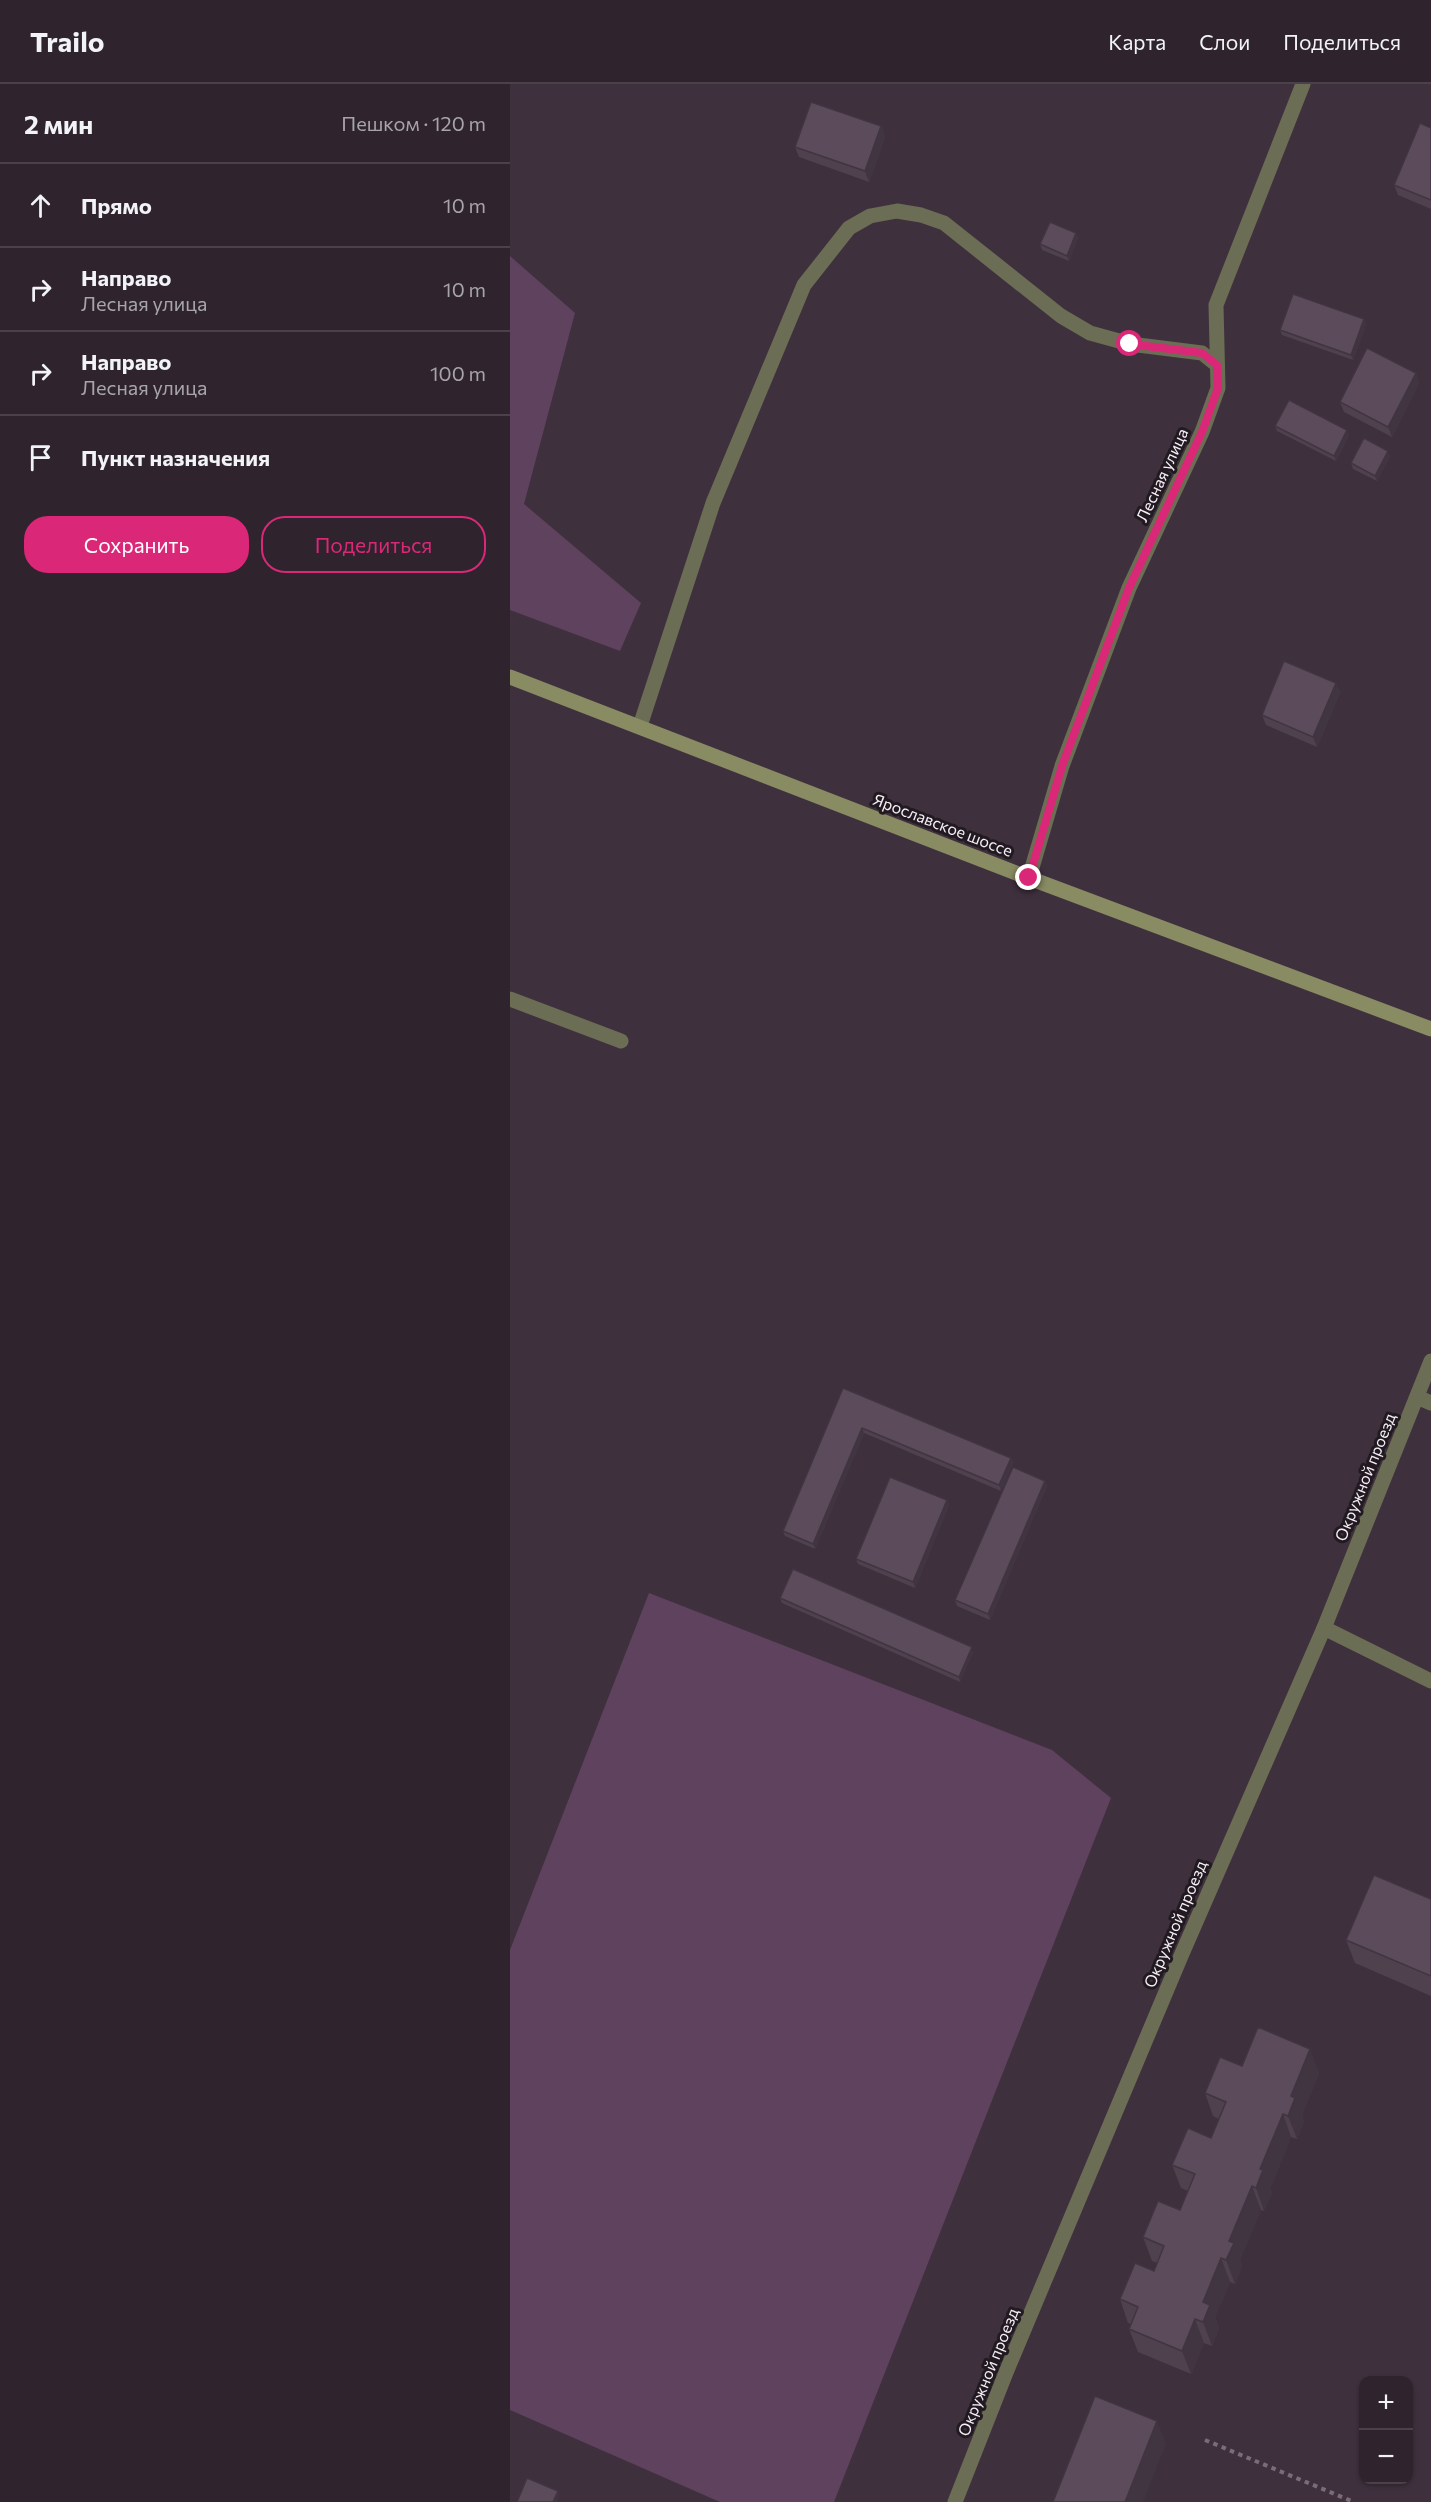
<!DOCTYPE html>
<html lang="ru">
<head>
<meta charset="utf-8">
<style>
	:root { --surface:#2f242e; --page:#3b303a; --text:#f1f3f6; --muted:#a7a4aa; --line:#4a414a; --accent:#db2777 }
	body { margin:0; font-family:Commissioner,sans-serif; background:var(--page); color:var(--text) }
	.controls { position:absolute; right:18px; bottom:18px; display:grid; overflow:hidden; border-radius:12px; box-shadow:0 2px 4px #0004 }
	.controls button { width:54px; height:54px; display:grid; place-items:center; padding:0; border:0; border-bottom:2px solid var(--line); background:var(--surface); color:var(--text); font:30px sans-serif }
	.stop { position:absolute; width:18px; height:18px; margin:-14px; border:4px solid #db2777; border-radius:50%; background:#fff }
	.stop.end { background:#db2777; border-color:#fff; box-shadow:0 2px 6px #0008 }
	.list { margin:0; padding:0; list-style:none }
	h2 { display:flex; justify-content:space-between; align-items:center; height:78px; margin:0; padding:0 24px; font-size:26px }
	h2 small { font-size:20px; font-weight:400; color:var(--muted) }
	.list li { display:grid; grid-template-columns:39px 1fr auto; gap:18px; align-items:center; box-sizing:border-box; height:84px; padding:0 24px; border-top:2px solid var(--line) }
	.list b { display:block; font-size:22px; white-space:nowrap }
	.list p { margin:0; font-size:20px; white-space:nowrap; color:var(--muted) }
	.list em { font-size:20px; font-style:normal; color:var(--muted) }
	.actions { display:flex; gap:12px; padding:18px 24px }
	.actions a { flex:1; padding:14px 0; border:2px solid var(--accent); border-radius:24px; text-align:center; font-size:21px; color:var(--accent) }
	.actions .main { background:var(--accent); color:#fff }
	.icon { flex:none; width:33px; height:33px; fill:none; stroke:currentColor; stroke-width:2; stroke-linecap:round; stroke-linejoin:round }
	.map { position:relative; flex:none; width:921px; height:2418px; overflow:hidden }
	header { display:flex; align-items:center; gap:36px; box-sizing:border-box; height:84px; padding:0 30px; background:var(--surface); border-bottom:2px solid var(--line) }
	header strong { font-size:28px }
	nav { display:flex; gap:33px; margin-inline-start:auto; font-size:21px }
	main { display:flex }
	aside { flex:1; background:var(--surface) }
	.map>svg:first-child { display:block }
	.green { fill:#5e425e }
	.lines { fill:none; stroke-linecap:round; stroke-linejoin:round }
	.path { stroke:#7a6d79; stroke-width:4; stroke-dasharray:4.5 4.5; stroke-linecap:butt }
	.service { stroke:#6b6d54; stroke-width:15 }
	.minor { stroke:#6b6d54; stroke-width:15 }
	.tertiary { stroke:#6b6d54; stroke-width:15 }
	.secondary { stroke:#898b63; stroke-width:15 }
	.wall { fill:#4f414e }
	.shaded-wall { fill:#403540 }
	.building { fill:#5c4c5b; stroke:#403540; stroke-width:1.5 }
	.route { stroke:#db2777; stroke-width:8 }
	.labels { text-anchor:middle; stroke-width:6; stroke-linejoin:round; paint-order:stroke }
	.street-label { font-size:16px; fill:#f7eef7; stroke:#211b21 }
</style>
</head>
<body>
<header>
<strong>Trailo</strong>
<nav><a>Карта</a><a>Слои</a><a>Поделиться</a></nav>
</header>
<main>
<aside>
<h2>2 мин<small>Пешком · 120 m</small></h2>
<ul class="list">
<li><svg class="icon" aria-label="ahead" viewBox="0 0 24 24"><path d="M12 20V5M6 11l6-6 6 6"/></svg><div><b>Прямо</b></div><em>10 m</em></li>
<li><svg class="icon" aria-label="right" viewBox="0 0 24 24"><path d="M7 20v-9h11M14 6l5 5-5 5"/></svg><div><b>Направо</b><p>Лесная улица</p></div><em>10 m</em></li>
<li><svg class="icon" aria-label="right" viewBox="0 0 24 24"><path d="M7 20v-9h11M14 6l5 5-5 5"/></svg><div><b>Направо</b><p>Лесная улица</p></div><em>100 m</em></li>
<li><svg class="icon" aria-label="arrive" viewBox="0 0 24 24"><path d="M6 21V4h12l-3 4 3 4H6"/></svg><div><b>Пункт назначения</b></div></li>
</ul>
<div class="actions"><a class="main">Сохранить</a><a>Поделиться</a></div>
</aside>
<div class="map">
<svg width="921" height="2418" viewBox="0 0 921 2418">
	<rect width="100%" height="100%" fill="#3f303e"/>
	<g class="green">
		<polygon points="0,172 65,229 14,420 131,519 110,567 0,526"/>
		<polygon points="139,1509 542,1666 601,1714 324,2418 210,2418 0,2326 0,1866"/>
	</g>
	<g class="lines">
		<polyline class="path" points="695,2356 844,2418"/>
		<g class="service">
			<polyline points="130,642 203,419 294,201 339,144 360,132 387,127 411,131 434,139 551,232 580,249 620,260 692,269 707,281"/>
			<polyline points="0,915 111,957"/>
		</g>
		<g class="minor">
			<polyline points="519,794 552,682 619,504 692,348 708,304 706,221 793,0"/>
			<polyline points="907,1313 921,1319"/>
			<polyline points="814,1544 921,1597"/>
		</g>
		<polyline class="tertiary" points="445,2418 497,2286 671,1872 814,1544 921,1277"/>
		<polyline class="secondary" points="0,593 519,794 921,945"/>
	</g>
	<g class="wall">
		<polygon points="371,42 375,53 359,98 289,73 285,63"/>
		<polygon points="921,44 921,125 888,111 884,101"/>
		<polygon points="566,149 568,154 559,177 532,166 530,160"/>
		<polygon points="854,235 856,241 843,276 772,251 770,246"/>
		<polygon points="906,289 909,299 882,353 834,328 830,318"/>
		<polygon points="765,342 837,346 839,351 826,377 767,347"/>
		<polygon points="880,372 867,397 843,385 841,379"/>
		<polygon points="826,599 830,609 807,663 756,641 752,631"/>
		<polygon points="333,1304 501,1374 503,1379 491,1407 354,1349 305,1465 275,1452 273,1447"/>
		<polygon points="535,1397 537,1402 480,1536 447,1522 445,1516"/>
		<polygon points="437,1416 439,1421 405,1504 348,1480 346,1475"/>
		<polygon points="270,1514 463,1568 450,1598 272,1519"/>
		<polygon points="921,1815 921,1912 845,1879 836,1856"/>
		<polygon points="732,1982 809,1989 792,2031 794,2038 787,2055 781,2053 760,2105 762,2109 754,2127 751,2126 730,2175 732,2182 725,2200 720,2198 705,2233 709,2244 702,2262 694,2259 681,2290 628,2268 619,2245 621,2240 618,2239 610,2215 644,2187 648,2179 642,2177 633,2153 670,2126 678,2107 671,2104 662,2081 701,2054 709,2035 703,2032 695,2009"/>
	</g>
	<g class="shaded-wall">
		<polygon points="371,42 375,53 359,98 355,87"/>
		<polygon points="566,149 568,154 559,177 557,172"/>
		<polygon points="854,235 856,241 843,276 841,271"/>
		<polygon points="906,289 909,299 882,353 878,343"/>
		<polygon points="837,346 839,351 826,377 824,372"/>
		<polygon points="878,367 880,372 867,397 865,392"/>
		<polygon points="826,599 830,609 807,663 803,653"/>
		<polygon points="352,1344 354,1349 305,1465 303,1460"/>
		<polygon points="501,1374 503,1379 491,1407 489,1401"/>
		<polygon points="535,1397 537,1402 480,1536 478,1530"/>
		<polygon points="437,1416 439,1421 405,1504 403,1498"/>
		<polygon points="462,1563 463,1568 450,1598 449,1593"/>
		<polygon points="800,1965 809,1989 792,2031 794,2038 787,2055 778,2032 781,2012"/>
		<polygon points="773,2030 781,2053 760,2105 762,2109 754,2127 746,2104 750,2085"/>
		<polygon points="742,2102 751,2126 730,2175 732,2182 725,2200 716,2176 719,2157"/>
		<polygon points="711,2174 720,2198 705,2233 709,2244 702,2262 693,2238 693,2218"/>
		<polygon points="685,2235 694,2259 681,2290 672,2267"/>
		<polygon points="647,2337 656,2360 633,2418 615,2418"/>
		<polygon points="48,2407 49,2412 47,2418 43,2418"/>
	</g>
	<g class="building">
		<polygon points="301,18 371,42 355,87 285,63"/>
		<polygon points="910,39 921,44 921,116 884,101"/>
		<polygon points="540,138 566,149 557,172 530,160"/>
		<polygon points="783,210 854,235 841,271 770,246"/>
		<polygon points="857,264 906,289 878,343 830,318"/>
		<polygon points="779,316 837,346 824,372 765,342"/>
		<polygon points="854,354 878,367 865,392 841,379"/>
		<polygon points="774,577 826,599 803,653 752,631"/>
		<polygon points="333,1304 501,1374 489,1401 352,1344 303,1460 273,1447"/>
		<polygon points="503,1383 535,1397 478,1530 445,1516"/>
		<polygon points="380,1393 437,1416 403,1498 346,1475"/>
		<polygon points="283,1485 462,1563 449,1593 270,1514"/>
		<polygon points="864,1791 921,1815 921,1892 836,1856"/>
		<polygon points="748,1943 800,1965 781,2012 785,2014 778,2032 773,2030 750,2085 753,2086 746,2104 742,2102 719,2157 724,2159 716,2176 711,2174 693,2218 700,2221 693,2238 685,2235 672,2267 619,2245 628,2223 610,2215 625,2179 644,2187 654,2162 633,2153 648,2117 670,2126 685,2090 662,2081 678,2044 701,2054 716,2018 695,2009 710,1973 732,1982"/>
		<polygon points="585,2312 647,2337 615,2418 543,2418"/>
		<polygon points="17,2394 48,2407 43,2418 7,2418"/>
	</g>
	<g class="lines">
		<polyline class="route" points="519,794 552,682 619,504 692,348 708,304 707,281 692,269 620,260"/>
	</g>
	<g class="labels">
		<g class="street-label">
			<text transform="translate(652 391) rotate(-65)" y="6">Лесная улица</text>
			<text transform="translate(433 741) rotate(21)" y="6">Ярославское шоссе</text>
			<text transform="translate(855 1393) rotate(-68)" y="6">Окружной проезд</text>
			<text transform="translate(665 1840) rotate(-67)" y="6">Окружной проезд</text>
			<text transform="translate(478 2288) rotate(-68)" y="6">Окружной проезд</text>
		</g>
	</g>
</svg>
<div class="controls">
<button>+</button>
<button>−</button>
</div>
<div class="stop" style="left:620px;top:260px"></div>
<div class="stop end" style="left:519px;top:794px"></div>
</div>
</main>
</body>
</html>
